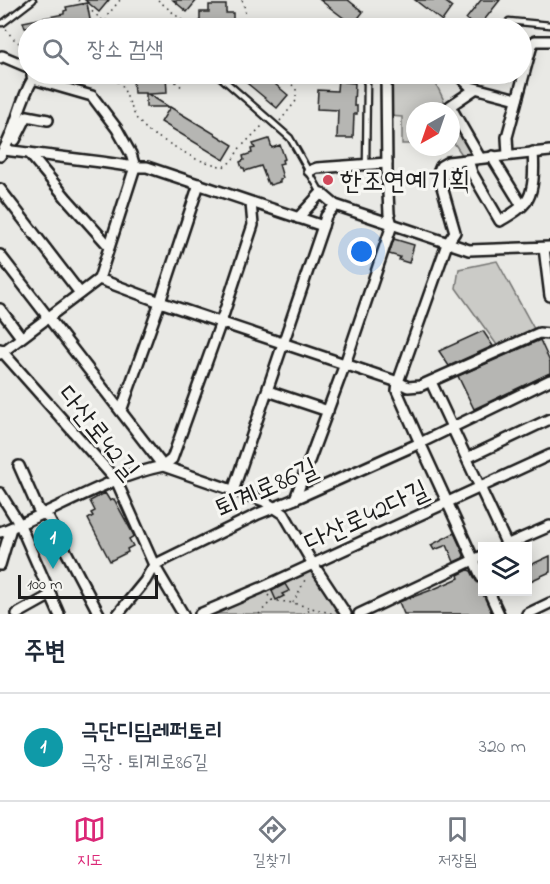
<!DOCTYPE html>
<html lang="ko">
<head>
<meta charset="utf-8">
<style>
	:root { --surface:#fff; --page:#f6f6f7; --text:#1f2937; --muted:#747a83; --line:#e0e1e3; --accent:#db2777 }
	body { margin:0; font-family:"Indie Flower","Poor Story",sans-serif; background:var(--page); color:var(--text) }
	.controls { position:absolute; right:18px; bottom:18px; display:grid; overflow:hidden; border-radius:0px; box-shadow:0 3px 15px #0003 }
	.controls button { width:54px; height:54px; display:grid; place-items:center; padding:0; border:0; border-bottom:2px solid var(--line); background:var(--surface); color:var(--text); font:30px sans-serif }
	.compass { position:absolute; left:406px; top:102px; width:54px; height:54px; border-radius:50%; background:var(--surface); box-shadow:0 3px 15px #0003; rotate:220deg }
	.scale { position:absolute; left:18px; bottom:15px; width:140px; box-sizing:border-box; padding-left:6px; border:3px solid #1c1c1c; border-top:0; font-size:16px; line-height:21px; white-space:nowrap; color:#1c1c1c; -webkit-text-stroke:4px #f6f6f2; paint-order:stroke }
	.you { position:absolute; left:362px; top:252px; width:21px; height:21px; margin:-15px; border:4px solid #fff; border-radius:50%; background:#1a73e8; box-shadow:0 0 0 9px #1a73e833 }
	.badge { display:grid; place-items:center; width:39px; height:39px; border-radius:50%; background:var(--accent); color:#fff; font-size:20px; font-weight:700 }
	.pin { position:absolute; translate:-50% -50px; filter:drop-shadow(0 2px 3px #0008) }
	.pin::after { content:''; position:absolute; top:32px; width:21px; height:18px; background:inherit; clip-path:polygon(0 0,100% 0,50% 100%) }
	.list { margin:0; padding:0; list-style:none }
	h2 { display:flex; justify-content:space-between; align-items:center; height:78px; margin:0; padding:0 24px; font-size:26px }
	h2 small { font-size:20px; font-weight:400; color:var(--muted) }
	.list li { display:grid; grid-template-columns:39px 1fr auto; gap:18px; align-items:center; box-sizing:border-box; height:108px; padding:0 24px; border-top:2px solid var(--line) }
	.list b { display:block; font-size:22px; white-space:nowrap }
	.list p { margin:0; font-size:20px; white-space:nowrap; color:var(--muted) }
	.list em { font-size:20px; font-style:normal; color:var(--muted) }
	.icon { flex:none; width:33px; height:33px; fill:none; stroke:currentColor; stroke-width:2; stroke-linecap:round; stroke-linejoin:round }
	.map { position:relative; flex:none; width:550px; height:614px; overflow:hidden }
	.search { position:absolute; background:var(--surface); box-shadow:0 3px 15px #0003; left:18px; right:18px; top:18px; height:66px; display:flex; align-items:center; gap:15px; box-sizing:border-box; padding:0 21px; border-radius:33px; color:var(--muted); font-size:22px }
	.sheet { height:186px; background:var(--surface) }
	nav { display:flex; justify-content:space-around; align-items:center; box-sizing:border-box; height:84px; border-top:2px solid var(--line); background:var(--surface); font-size:16px; color:var(--muted) }
	nav a { display:grid; justify-items:center; gap:3px }
	nav .on { color:var(--accent) }
	.map>svg:first-child { display:block }
	.green { fill:#cbcbc7; stroke:#747472; stroke-width:1.5 }
	.building { fill:#b6b6b3; stroke:#1c1c1c; stroke-width:1.5 }
	.lines { fill:none; stroke-linecap:round; stroke-linejoin:round }
	.service-casing { stroke:#1c1c1c; stroke-width:9 }
	.minor-casing { stroke:#1c1c1c; stroke-width:14 }
	.path { stroke:#1c1c1c; stroke-width:1.5; stroke-dasharray:1.5 4.5; stroke-linecap:butt }
	.service { stroke:#f6f6f2; stroke-width:4.5 }
	.minor { stroke:#f6f6f2; stroke-width:9 }
	.poi-dot { fill:#d1495b; stroke:#f6f6f2; stroke-width:2 }
	.labels { text-anchor:middle; stroke-width:6; stroke-linejoin:round; paint-order:stroke }
	.poi-label { font-size:27px; fill:#1c1c1c; stroke:#f6f6f2; text-anchor:start }
	.street-label { font-size:27px; fill:#1c1c1c; stroke:#f6f6f2 }
</style>
</head>
<body>
<div class="map">
<svg width="550" height="614" viewBox="0 0 550 614">
	<rect width="100%" height="100%" fill="#e9e9e5"/>
	<filter id="ink" filterUnits="userSpaceOnUse"><feTurbulence type="fractalNoise" baseFrequency=".0167" numOctaves="2"/><feDisplacementMap in="SourceGraphic" scale="12" xChannelSelector="R" yChannelSelector="G"/><feConvolveMatrix kernelMatrix="1 2 1 2 8 2 1 2 1" color-interpolation-filters="sRGB"/></filter>
	<g filter="url(#ink)">
		<g class="green">
			<polygon points="389,74 444,74 446,77 436,84 449,111 415,111 415,124 412,124 410,144 402,144 402,117 390,116"/>
			<polygon points="451,115 473,155 463,156 454,143 451,144"/>
			<polygon points="497,261 534,329 497,345 456,288 459,269"/>
			<polygon points="310,568 340,614 214,614"/>
		</g>
		<g class="building">
			<polygon points="85,0 109,0 99,12"/>
			<polygon points="173,0 197,0 187,12"/>
			<polygon points="320,0 348,0 363,12 353,25"/>
			<polygon points="415,0 443,0 452,7 442,21"/>
			<polygon points="481,0 500,0 478,28 466,19"/>
			<polygon points="87,3 91,25 88,25 89,28 25,28 23,22 64,14 64,11 67,10 66,7"/>
			<polygon points="209,5 226,5 226,13 233,13 233,27 231,27 231,28 212,28 212,27 200,27 200,12 209,12"/>
			<polygon points="146,74 166,74 167,93 148,94 169,107 146,107 146,93 134,93 133,79 143,79 143,75 146,75"/>
			<polygon points="236,74 263,74 288,95 277,108"/>
			<polygon points="338,78 346,78 345,82 355,83 354,106 357,106 357,114 354,114 353,138 337,138 338,110 317,109 318,90 337,91"/>
			<polygon points="170,107 233,145 224,160 161,122"/>
			<polygon points="269,139 272,148 280,145 285,159 282,160 283,163 279,164 283,178 280,179 280,182 270,185 269,183 268,184 261,166 245,171 244,168 242,168 240,162 244,160 243,156 252,153 251,149 255,148 253,144"/>
			<polygon points="394,239 414,245 409,263 399,260 400,257 389,254"/>
			<polygon points="483,331 493,346 449,366 439,351"/>
			<polygon points="540,340 550,362 550,373 474,409 458,376"/>
			<polygon points="105,493 110,501 114,499 134,536 129,539 133,546 127,549 128,552 110,561 88,519 93,516 91,513 95,511 90,501"/>
			<polygon points="454,533 464,555 463,558 454,562 447,545 434,550 431,545"/>
			<polygon points="550,556 550,572 528,582 528,566"/>
			<polygon points="468,570 471,571 476,581 480,584 492,614 404,614 399,602 434,589 459,578 458,575"/>
			<polygon points="285,584 289,591 282,594 284,596 276,600 272,591"/>
		</g>
		<g class="lines">
			<g class="service-casing">
				<g id="service">
					<polyline points="509,21 550,25"/>
					<polyline points="0,23 3,23 33,0"/>
					<polyline points="217,74 290,138 321,193"/>
					<polyline points="362,74 367,83 366,165"/>
				</g>
			</g>
			<g class="minor-casing">
				<g id="minor">
					<polyline points="0,58 2,56 28,67"/>
					<polyline points="386,74 387,171 389,214 392,225"/>
					<polyline points="457,74 471,87 517,99"/>
					<polyline points="475,89 450,106 480,158"/>
					<polyline points="15,140 27,116 48,120"/>
					<polyline points="4,150 101,162 135,167 147,167 323,226 326,216 335,205"/>
					<polyline points="29,153 67,199 109,246"/>
					<polyline points="508,155 507,137 532,45 535,41 550,41"/>
					<path d="M0 156C16 133 18 103 33 79L32 76"/>
					<polyline points="493,156 495,162 522,206"/>
					<path d="M468 160 472 173 500 221C508 216 518 211 524 204 535 194 534 166 533 152"/>
					<polyline points="309,171 317,168 387,163"/>
					<polyline points="0,189 80,293"/>
					<polyline points="298,218 321,193 335,205 469,250 550,247"/>
					<polyline points="544,248 550,296"/>
					<polyline points="0,255 163,466 172,459 221,322 253,225 251,203"/>
					<polyline points="99,279 160,302 398,382 447,244 455,232 438,173 441,166 448,162 550,151"/>
					<polyline points="0,309 21,337"/>
					<polyline points="0,349 116,480 154,565 183,614"/>
					<polyline points="0,354 99,279 135,167 131,154 117,129 92,96 33,79"/>
					<polyline points="431,382 507,545"/>
					<polyline points="268,391 328,411"/>
					<polyline points="121,411 160,302 199,184"/>
					<polyline points="467,458 550,419"/>
					<polyline points="19,466 38,509 49,519 99,614"/>
					<polyline points="233,491 323,226"/>
					<polyline points="0,493 20,525 59,614"/>
					<polyline points="295,499 345,364 392,225"/>
					<path d="M0 532C55 512 105 478 163 466L264 501 284 514 313 564 346 614"/>
					<polyline points="504,546 550,526"/>
					<polyline points="0,565 11,528"/>
					<polyline points="482,578 420,443 397,391 398,382 408,387 420,386 539,333 550,334"/>
					<polyline points="489,592 499,614"/>
					<polyline points="17,614 51,595"/>
					<polyline points="118,614 145,581 154,565 258,514 295,499 420,443 550,380"/>
					<polyline points="200,614 261,588 550,455"/>
					<polyline points="359,614 482,556"/>
					<polyline points="527,614 550,603"/>
				</g>
			</g>
			<g class="path">
				<polyline points="78,0 112,28"/>
				<polyline points="158,0 184,22 184,28"/>
				<polyline points="242,0 244,5 248,28"/>
				<polyline points="106,21 107,16 120,0"/>
				<path d="M6 29C12 38 17 44 28 46"/>
				<polyline points="108,74 122,85 136,118 149,132 196,159 223,167 232,161 239,149 263,125"/>
				<polyline points="166,74 183,88"/>
				<polyline points="280,121 296,101 296,89 282,74"/>
				<polyline points="268,595 272,600 293,603 334,614"/>
				<polyline points="293,603 306,578"/>
				<polyline points="259,614 272,600"/>
				<polyline points="303,614 310,609"/>
			</g>
			<use href="#service" class="service"/>
			<use href="#minor" class="minor"/>
		</g>
	</g>
	<circle class="poi-dot" cx="328" cy="180" r="6"/>
	<g class="labels">
		<g class="poi-label">
			<text x="340" y="189">한조연예기획</text>
		</g>
		<g class="street-label">
			<text transform="translate(99 432) rotate(51)" y="9">다산로42길</text>
			<text transform="translate(266 487) rotate(-24)" y="9">퇴계로86길</text>
			<text transform="translate(366 515) rotate(-25)" y="9">다산로42다길</text>
		</g>
	</g>
</svg>
<div class="controls">
<button><svg class="icon" aria-label="layers" viewBox="0 0 24 24"><path d="M12 4l9 5-9 5-9-5zM3 14l9 5 9-5"/></svg></button>
</div>
<svg class="compass" viewBox="-18 -18 36 36"><path d="M0-13l5 13h-10z" fill="#e53935"/><path d="M0 13l5-13h-10z" fill="#747a83"/></svg>
<div class="scale">100 m</div>
<div class="you"></div>
<div class="pin badge" style="left:53px;top:569px;background:#0f9aa8">1</div>
<div class="search"><svg class="icon" aria-label="search" viewBox="0 0 24 24"><circle cx="10" cy="10" r="6"/><path d="M15 15l6 6"/></svg>장소 검색</div>
</div>
<section class="sheet">
<h2>주변<small></small></h2>
<ul class="list">
<li><span class="badge" style="background:#0f9aa8">1</span><div><b>극단디딤레퍼토리</b><p>극장 · 퇴계로86길</p></div><em>320 m</em></li>
</ul>
</section>
<nav>
<a class="on"><svg class="icon" aria-label="map" viewBox="0 0 24 24"><path d="M3 6l6-2 6 2 6-2v14l-6 2-6-2-6 2zM9 4v14M15 6v14"/></svg>지도</a>
<a><svg class="icon" aria-label="directions" viewBox="0 0 24 24"><path d="M12 3l9 9-9 9-9-9zM9 14v-3h6M13 9l2 2-2 2"/></svg>길찾기</a>
<a><svg class="icon" aria-label="saved" viewBox="0 0 24 24"><path d="M7 4h10v16l-5-4-5 4z"/></svg>저장됨</a>
</nav>
</body>
</html>
